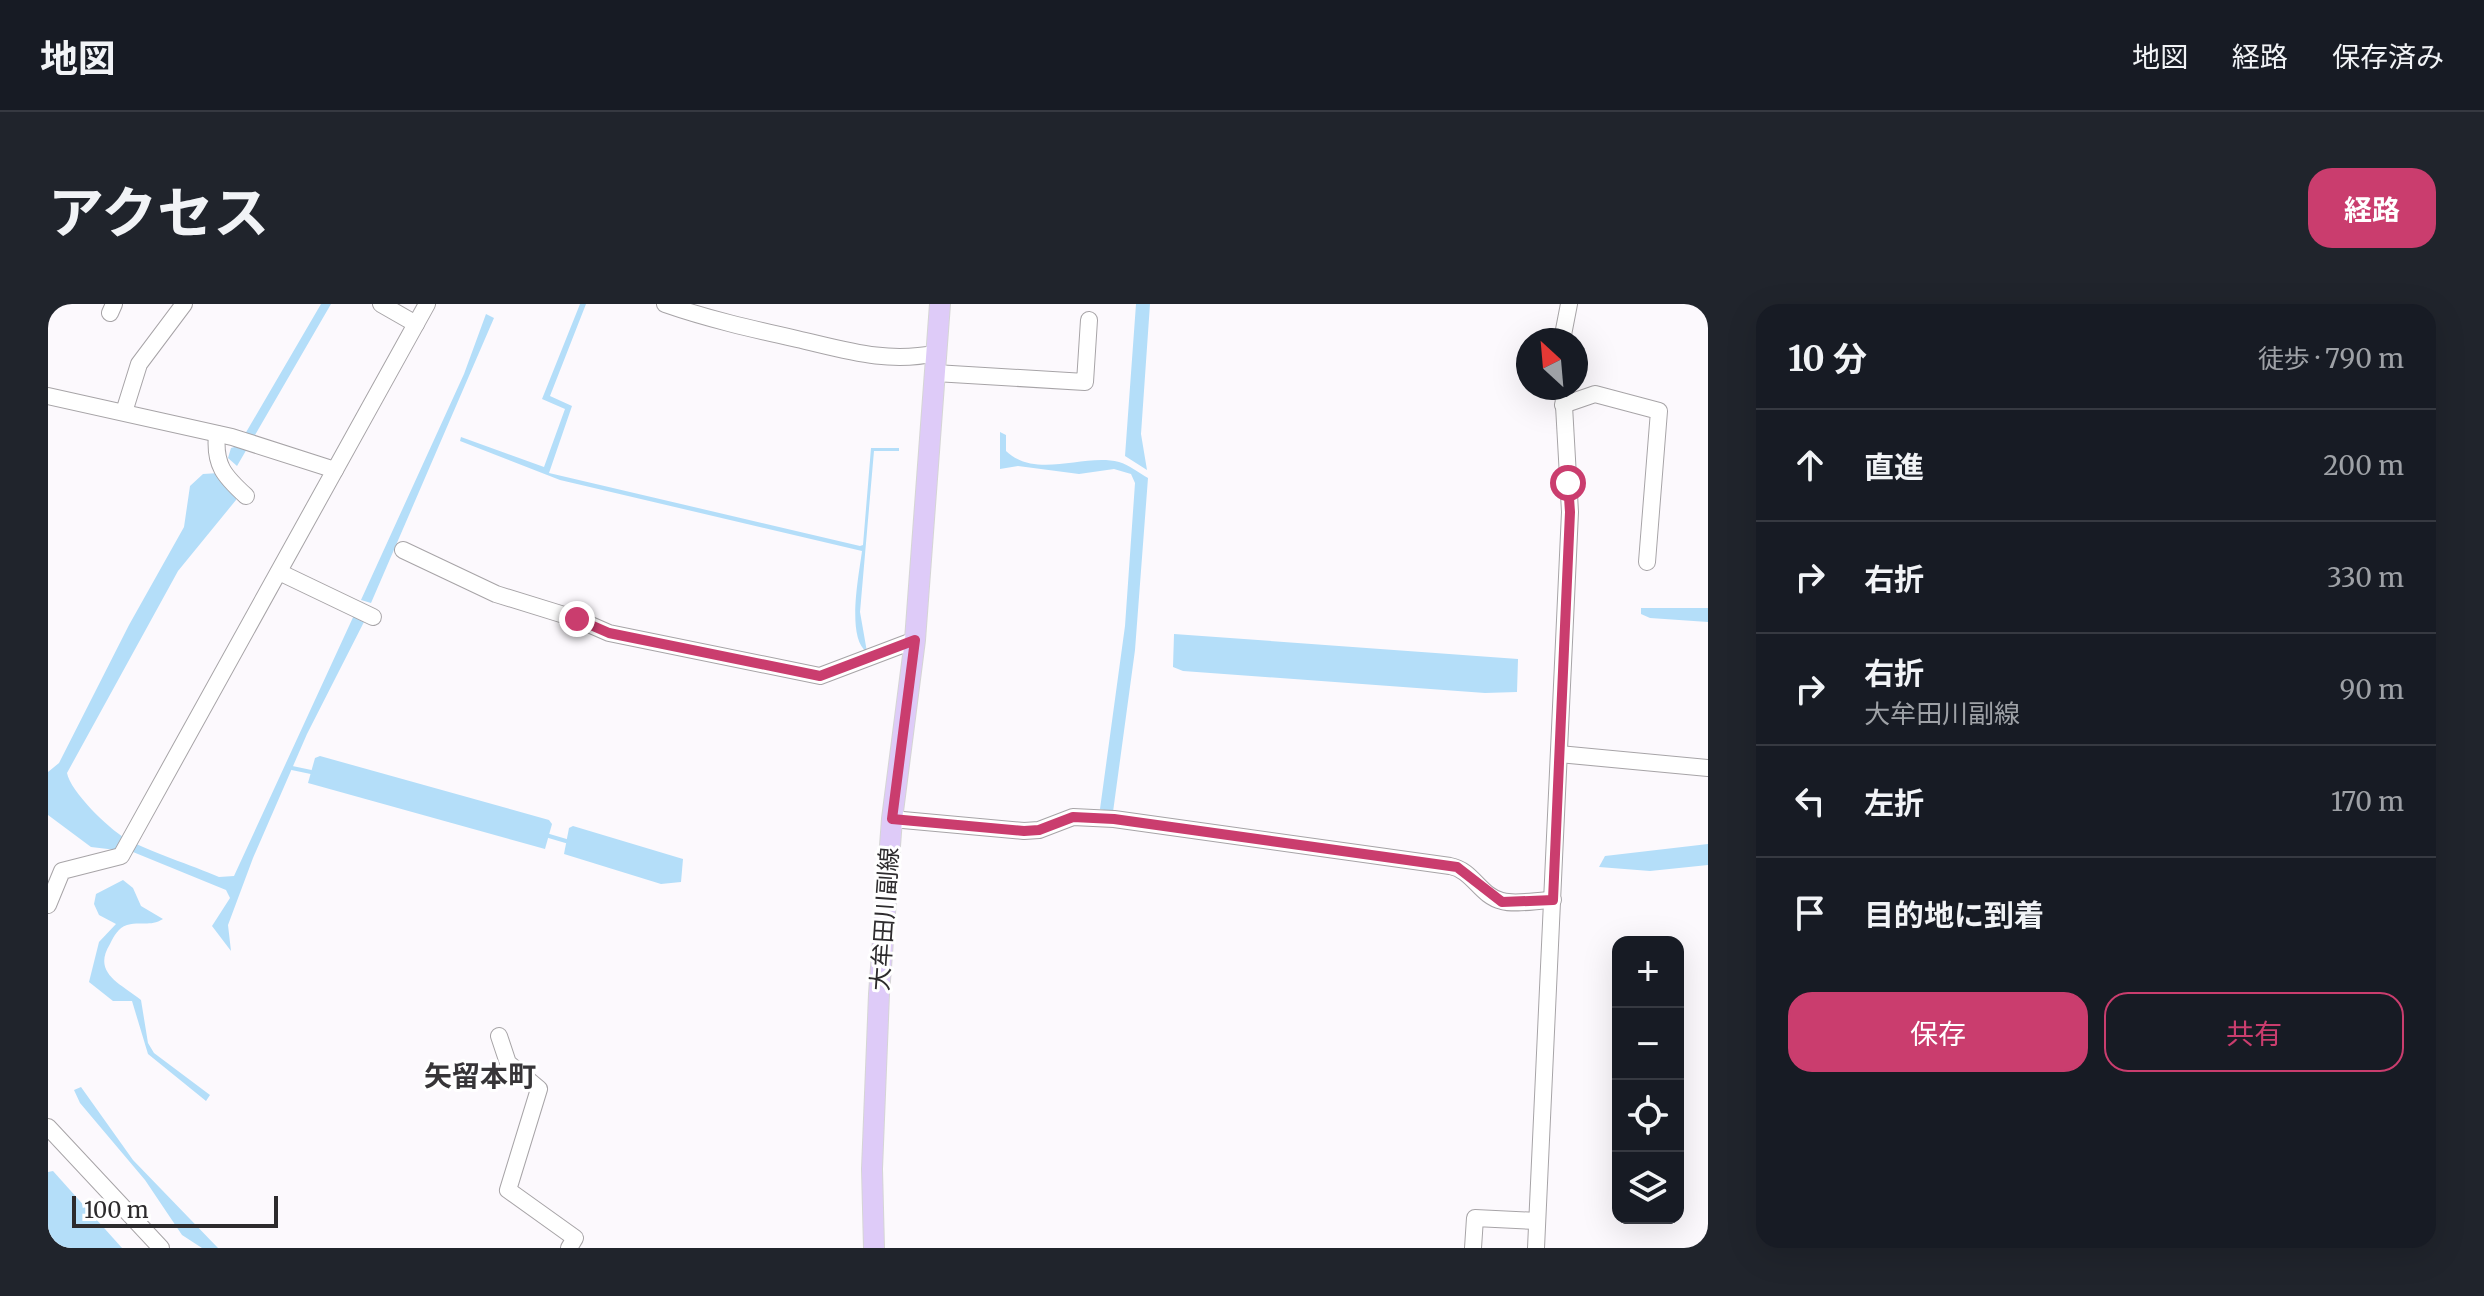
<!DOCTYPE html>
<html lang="ja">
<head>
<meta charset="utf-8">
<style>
	:root { --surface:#171b24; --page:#20242c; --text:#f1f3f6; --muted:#9ea1a6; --line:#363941; --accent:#ca3d6e }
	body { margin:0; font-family:Merriweather,"Noto Sans JP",serif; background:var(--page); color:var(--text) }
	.controls { position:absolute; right:24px; bottom:24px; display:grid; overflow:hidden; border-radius:16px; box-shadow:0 8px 32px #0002 }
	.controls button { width:72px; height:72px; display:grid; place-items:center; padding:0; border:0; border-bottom:2px solid var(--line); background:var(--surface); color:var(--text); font:40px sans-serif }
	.compass { position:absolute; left:1468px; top:24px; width:72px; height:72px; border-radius:50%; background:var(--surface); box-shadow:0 8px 32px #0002; rotate:334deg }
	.scale { position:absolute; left:24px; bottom:20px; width:206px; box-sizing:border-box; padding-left:8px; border:4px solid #2d2b2d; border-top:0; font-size:22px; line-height:28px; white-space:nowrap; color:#2d2b2d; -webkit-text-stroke:6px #fff; paint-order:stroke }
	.stop { position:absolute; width:24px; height:24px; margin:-18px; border:6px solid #ca3d6e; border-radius:50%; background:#fff }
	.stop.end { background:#ca3d6e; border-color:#fff; box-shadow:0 2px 8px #0008 }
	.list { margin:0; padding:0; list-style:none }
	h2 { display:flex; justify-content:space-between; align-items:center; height:104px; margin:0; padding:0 32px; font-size:34px }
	h2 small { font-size:26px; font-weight:400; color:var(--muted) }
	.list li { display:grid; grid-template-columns:52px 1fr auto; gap:24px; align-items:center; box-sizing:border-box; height:112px; padding:0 32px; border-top:2px solid var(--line) }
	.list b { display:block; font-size:30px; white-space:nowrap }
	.list p { margin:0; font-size:26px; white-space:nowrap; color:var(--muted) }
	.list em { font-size:26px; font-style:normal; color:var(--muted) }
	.actions { display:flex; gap:16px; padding:24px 32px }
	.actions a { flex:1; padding:18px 0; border:2px solid var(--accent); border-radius:24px; text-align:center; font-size:28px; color:var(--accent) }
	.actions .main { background:var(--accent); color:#fff }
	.icon { flex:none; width:44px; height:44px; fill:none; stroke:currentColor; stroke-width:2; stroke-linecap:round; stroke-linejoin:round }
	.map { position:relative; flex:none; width:1660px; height:944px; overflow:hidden; border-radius:24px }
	header { display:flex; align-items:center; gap:48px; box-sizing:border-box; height:112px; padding:0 40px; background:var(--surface); border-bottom:2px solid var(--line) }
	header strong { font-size:38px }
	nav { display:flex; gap:44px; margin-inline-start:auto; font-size:28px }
	.intro { display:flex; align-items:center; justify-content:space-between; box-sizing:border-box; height:192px; padding:0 48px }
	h1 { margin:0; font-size:56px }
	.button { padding:20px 36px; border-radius:24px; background:var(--accent); color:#fff; font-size:28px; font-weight:700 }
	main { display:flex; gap:48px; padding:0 48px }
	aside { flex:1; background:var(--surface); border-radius:24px; box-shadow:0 8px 32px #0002 }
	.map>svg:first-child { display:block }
	.water { fill:#b4def9 }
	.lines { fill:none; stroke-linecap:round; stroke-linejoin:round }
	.stream { stroke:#b4def9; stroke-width:4 }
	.minor-casing { stroke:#a7a4a7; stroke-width:18 }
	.major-casing { stroke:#d5d5d5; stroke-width:22 }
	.minor { stroke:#fff; stroke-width:16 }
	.major { stroke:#decbf8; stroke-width:20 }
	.route { stroke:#ca3d6e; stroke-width:10 }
	.labels { text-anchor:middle; stroke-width:6; stroke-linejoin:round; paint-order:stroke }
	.street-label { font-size:24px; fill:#2d2b2d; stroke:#fff }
	.quarter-label { font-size:28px; font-weight:bold; fill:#373538; stroke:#fff }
</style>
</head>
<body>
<header>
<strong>地図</strong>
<nav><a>地図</a><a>経路</a><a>保存済み</a></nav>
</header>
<div class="intro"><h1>アクセス</h1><a class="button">経路</a></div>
<main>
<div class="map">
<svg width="1660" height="944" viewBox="0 0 1660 944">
	<rect width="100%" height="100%" fill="#fcf9fd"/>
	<g class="water">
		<polygon points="273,0 283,0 189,162 180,154 183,144 190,142"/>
		<path d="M532 0H538L502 92 524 102 501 169 812 242 815 241 823 144H851V147H826L812 308 819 348C798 334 811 271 814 247L512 176 412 137 413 133 496 163 517 105 494 95Z"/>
		<polygon points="1088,0 1102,0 1093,130 1099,166 1077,152"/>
		<polygon points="438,10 446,14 323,299 313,296 416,70"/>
		<path d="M952 128 958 131V147C989 176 1035 149 1071 158 1081 161 1091 169 1100 174L1087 346 1065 508 1052 505 1077 322 1087 179 1083 170 1066 165 1031 170 970 162 952 165Z"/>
		<path d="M171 169 189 189 188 196 130 267 19 469C22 487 61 525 77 534 101 548 144 561 171 573L186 572 307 309 319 312 259 430 205 554 180 621 183 647 164 622 182 594 178 586 85 548 43 543 0 511V468L11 459 81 321 136 223 142 182 155 170Z"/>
		<polygon points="1593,304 1660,304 1660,318 1602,314 1593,310"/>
		<polygon points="1126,330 1470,355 1469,388 1437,389 1135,367 1125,363"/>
		<polygon points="272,452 501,516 504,520 497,545 260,479 267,454"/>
		<polygon points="525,522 635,555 633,578 613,580 516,550 521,524"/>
		<polygon points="1660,540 1660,561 1602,567 1551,563 1557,552"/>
		<path d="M75 576 85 584 93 602 115 615C102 623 92 617 79 621 70 624 66 632 62 640 44 669 72 679 93 696L100 739 106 749 162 791 158 797 100 750 84 697H65L41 678 51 638 68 620 51 611 46 600 48 590Z"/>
		<polygon points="33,783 85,856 170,944 154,944 134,931 97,876 32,799 26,786"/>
		<polygon points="5,867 74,944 0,944 0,868"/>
	</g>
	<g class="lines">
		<g class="stream">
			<polyline points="244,464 263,468"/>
			<polyline points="501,532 518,537"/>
		</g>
		<g class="minor-casing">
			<g id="minor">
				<polyline points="333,0 368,20"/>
				<path d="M617 0C660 15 704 25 749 35 797 46 839 60 889 49"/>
				<polyline points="62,9 66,0"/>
				<polyline points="1514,36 1521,0"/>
				<polyline points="887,69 1037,78 1041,16"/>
				<polyline points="0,92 184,133 287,166"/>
				<polyline points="1515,101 1547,90 1611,107 1599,258"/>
				<polyline points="76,108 91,60 136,0"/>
				<path d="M169 130C166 161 176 172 198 192"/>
				<polyline points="355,246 448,290 529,315 561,329 772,372 867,336"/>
				<polyline points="231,268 325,313"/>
				<polyline points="1511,450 1660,464"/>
				<path d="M844 515 976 527 991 526 1025 513 1066 515 1402 562C1425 566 1432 592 1454 597 1468 601 1490 596 1505 596"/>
				<polyline points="0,601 14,567 73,552 379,0"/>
				<polyline points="451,732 460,759 491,785 460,886 527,934 521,944"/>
				<polyline points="0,823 113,944"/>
				<polyline points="1425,944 1427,914 1489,917"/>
				<polyline points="1488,944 1522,208 1515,84"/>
			</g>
		</g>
		<g class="major-casing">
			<polyline id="major" points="826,944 824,865 831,690 844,515 867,336 892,0"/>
		</g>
		<use href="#minor" class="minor"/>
		<use href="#major" class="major"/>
	</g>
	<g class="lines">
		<polyline class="route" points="529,315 561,329 772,372 867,336 844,515 976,527 991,526 1025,513 1066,515 1409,563 1454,598 1505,596 1522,208 1520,179"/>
	</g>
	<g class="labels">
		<g class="street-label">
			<text transform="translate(837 615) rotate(-86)" y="8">大牟田川副線</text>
		</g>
		<g class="quarter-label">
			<text x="432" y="782">矢留本町</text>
		</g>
	</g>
</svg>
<div class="controls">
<button>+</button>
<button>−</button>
<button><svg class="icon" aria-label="locate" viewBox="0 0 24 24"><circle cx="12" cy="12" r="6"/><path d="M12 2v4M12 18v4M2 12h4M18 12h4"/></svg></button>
<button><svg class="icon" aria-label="layers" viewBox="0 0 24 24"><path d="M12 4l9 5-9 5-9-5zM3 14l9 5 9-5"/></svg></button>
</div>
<svg class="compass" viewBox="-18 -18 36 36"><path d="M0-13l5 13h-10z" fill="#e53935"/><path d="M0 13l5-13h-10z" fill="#9ea1a6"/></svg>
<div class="scale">100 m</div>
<div class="stop" style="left:1520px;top:179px"></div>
<div class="stop end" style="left:529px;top:315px"></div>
</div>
<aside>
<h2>10 分<small>徒歩 · 790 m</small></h2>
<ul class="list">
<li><svg class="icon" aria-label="ahead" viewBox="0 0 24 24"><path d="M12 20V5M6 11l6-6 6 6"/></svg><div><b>直進</b></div><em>200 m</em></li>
<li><svg class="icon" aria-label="right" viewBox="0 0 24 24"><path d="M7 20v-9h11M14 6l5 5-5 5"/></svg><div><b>右折</b></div><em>330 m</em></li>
<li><svg class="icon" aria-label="right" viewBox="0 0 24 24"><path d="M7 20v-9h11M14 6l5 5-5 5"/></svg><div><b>右折</b><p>大牟田川副線</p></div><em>90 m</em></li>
<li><svg class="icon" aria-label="left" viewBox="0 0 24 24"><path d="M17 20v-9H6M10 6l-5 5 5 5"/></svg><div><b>左折</b></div><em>170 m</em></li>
<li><svg class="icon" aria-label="arrive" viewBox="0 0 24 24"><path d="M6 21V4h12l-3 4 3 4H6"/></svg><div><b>目的地に到着</b></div></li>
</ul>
<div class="actions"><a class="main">保存</a><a>共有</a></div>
</aside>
</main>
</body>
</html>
